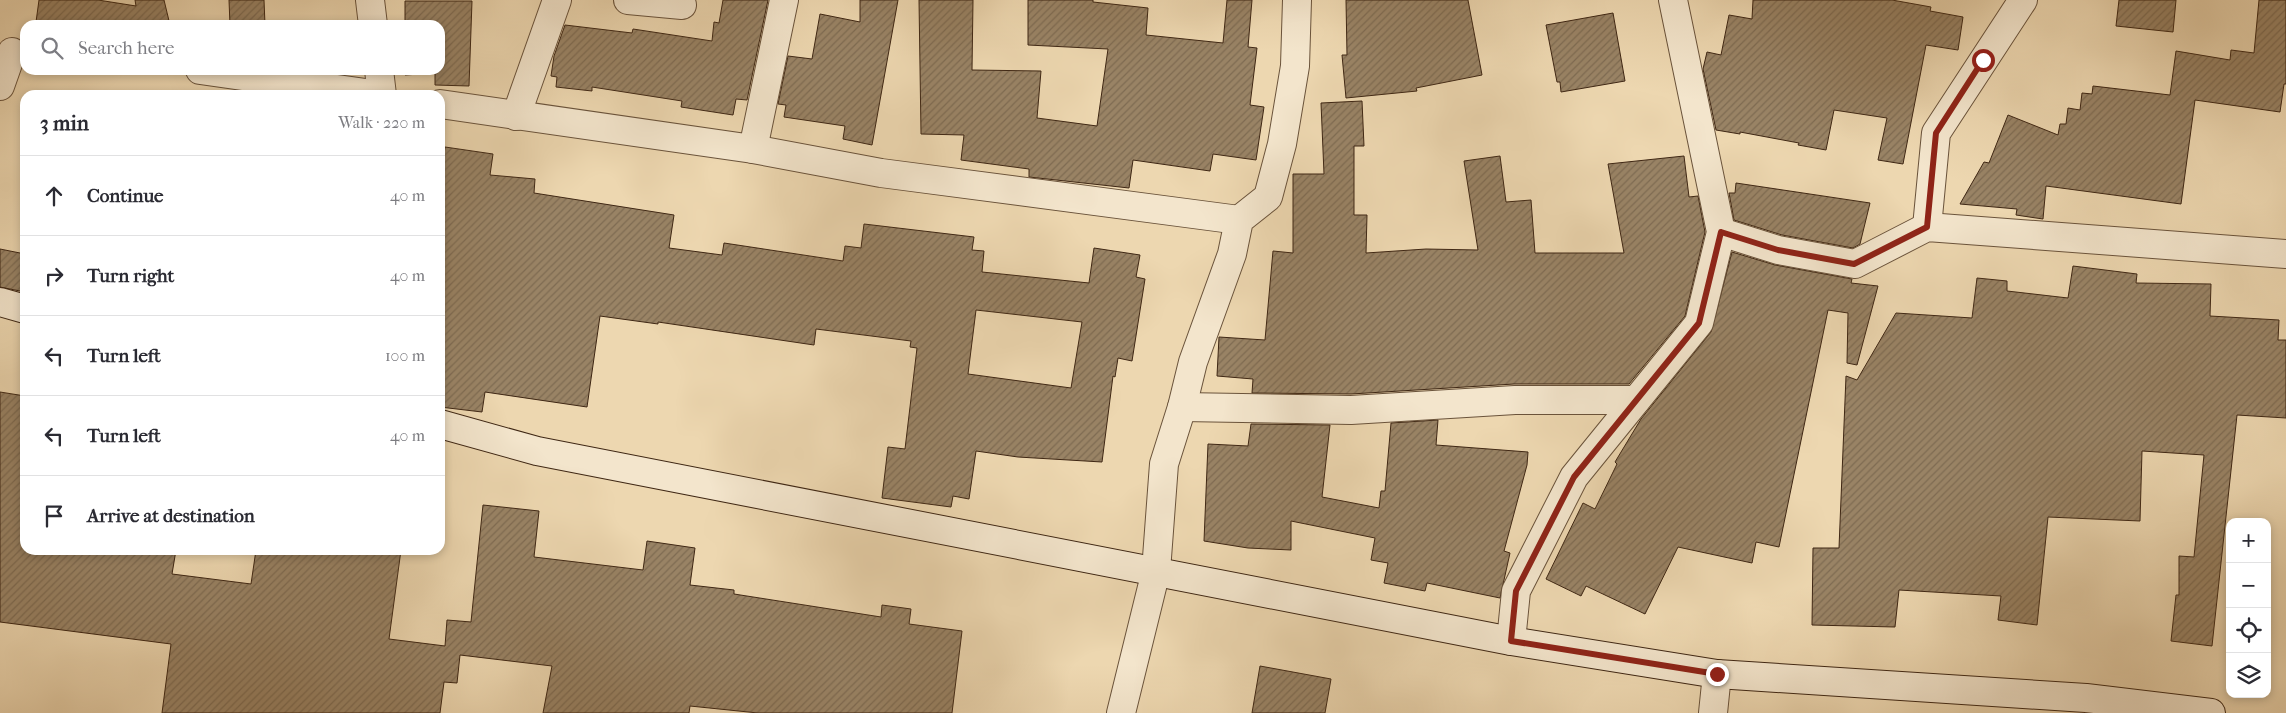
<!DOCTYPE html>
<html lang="en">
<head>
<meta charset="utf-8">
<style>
	:root { --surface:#fff; --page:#f7f7f7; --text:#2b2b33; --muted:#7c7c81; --line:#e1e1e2 }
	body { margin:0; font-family:"IM FELL French Canon",serif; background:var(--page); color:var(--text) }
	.controls { position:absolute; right:15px; bottom:15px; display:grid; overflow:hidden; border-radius:10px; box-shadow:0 2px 8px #0003 }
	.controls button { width:45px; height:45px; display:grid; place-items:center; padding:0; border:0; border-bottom:1px solid var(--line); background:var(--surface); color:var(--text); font:25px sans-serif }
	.stop { position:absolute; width:15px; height:15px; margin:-11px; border:4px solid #8f2418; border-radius:50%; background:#fff }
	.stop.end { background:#8f2418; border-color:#fff; box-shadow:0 1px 5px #0008 }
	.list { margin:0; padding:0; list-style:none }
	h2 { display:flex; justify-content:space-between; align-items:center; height:65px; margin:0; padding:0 20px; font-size:21px }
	h2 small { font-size:16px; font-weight:400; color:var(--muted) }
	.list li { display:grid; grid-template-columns:32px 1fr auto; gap:15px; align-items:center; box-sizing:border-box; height:80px; padding:0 20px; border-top:1px solid var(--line) }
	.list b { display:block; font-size:19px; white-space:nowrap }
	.list em { font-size:16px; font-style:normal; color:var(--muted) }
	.icon { flex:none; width:28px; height:28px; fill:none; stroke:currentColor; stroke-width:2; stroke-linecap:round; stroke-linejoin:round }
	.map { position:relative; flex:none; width:2286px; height:713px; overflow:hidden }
	.search { position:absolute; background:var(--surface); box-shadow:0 2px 8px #0003; left:20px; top:20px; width:425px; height:55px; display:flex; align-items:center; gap:12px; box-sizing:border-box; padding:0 18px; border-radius:15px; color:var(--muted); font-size:19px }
	.panel { position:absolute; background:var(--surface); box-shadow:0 2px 8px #0003; left:20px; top:90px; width:425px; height:465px; border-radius:15px }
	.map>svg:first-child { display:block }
	.building { fill:url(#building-hatch); stroke:#3f2714; fill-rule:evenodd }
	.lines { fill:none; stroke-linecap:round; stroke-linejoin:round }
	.street-casing { stroke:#6a533b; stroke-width:30 }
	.secondary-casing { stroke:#3f2714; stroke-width:30 }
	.street { stroke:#f3e5cc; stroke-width:28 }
	.secondary { stroke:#f3e5cc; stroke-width:28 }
	.route { stroke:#8f2418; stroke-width:6 }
</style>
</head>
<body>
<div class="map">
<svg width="2286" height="713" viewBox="0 0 2286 713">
	<defs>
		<pattern id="building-hatch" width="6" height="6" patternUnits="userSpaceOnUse" patternTransform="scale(1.25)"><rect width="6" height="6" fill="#998365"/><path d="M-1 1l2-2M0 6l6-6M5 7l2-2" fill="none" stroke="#7e6b52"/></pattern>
	</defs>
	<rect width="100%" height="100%" fill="#edd7b0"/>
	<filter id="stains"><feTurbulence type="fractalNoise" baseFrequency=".004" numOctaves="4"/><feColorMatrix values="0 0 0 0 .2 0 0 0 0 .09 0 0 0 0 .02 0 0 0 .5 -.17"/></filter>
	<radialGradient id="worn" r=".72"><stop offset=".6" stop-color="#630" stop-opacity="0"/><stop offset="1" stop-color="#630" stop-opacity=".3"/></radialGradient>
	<g class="building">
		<polygon points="39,0 98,0 136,6 135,0 164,0 170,25 52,25 36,22"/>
		<polygon points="229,0 264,0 265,25 230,25"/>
		<polygon points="723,0 768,0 747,100 736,99 733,115 681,107 682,101 592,87 592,91 556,87 557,77 551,76 554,56 565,25 632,33 633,29 712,41 714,22 719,23"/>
		<polygon points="860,0 898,0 872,145 843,139 845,126 784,117 786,105 778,104 788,56 812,59 820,14 860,22"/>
		<polygon points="919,0 973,0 972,70 1041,71 1037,118 1097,126 1108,49 1028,45 1028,0 1093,0 1093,2 1148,8 1146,35 1223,43 1227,0 1252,0 1248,47 1257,48 1250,105 1264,107 1256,160 1213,154 1210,171 1133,160 1129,188 1029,177 1029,169 961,160 964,135 921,134"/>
		<polygon points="1346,0 1468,0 1482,75 1416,88 1417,91 1346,98 1342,55 1347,55"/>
		<polygon points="1753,0 1892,0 1931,7 1930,11 1963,17 1958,50 1926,45 1903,164 1878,160 1887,118 1834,110 1826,150 1798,145 1799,143 1740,132 1740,134 1716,130 1703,69 1707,52 1721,55 1729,15 1752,19"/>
		<polygon points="2119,0 2176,0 2173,32 2116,26"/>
		<polygon points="2259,0 2286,0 2286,84 2284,84 2280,112 2195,100 2181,204 2046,186 2043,219 2016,215 2017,209 1960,204 1984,162 1989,163 2008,115 2058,135 2060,124 2066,124 2068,108 2080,110 2082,93 2092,94 2093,86 2170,95 2176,51 2230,60 2231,50 2254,53"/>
		<polygon points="405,1 472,1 469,86 435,85 435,73 405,75 405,70 440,70 440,25 405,25"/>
		<polygon points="1613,13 1625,81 1561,92 1560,82 1557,82 1546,25"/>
		<polygon points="1362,101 1364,146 1354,146 1354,215 1367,215 1366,253 1426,249 1478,250 1464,161 1500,156 1506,202 1531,200 1535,253 1624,253 1608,164 1684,156 1689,197 1698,196 1705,232 1685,316 1629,384 1514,384 1351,394 1252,393 1253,379 1217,376 1219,337 1265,340 1273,251 1293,253 1293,174 1324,174 1321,103"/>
		<path d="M445 147 493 154 490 175 535 179 534 193 674 215 669 248 722 255 724 243 843 261 845 246 861 248 864 224 974 237 972 250 984 251 982 272 1089 283 1094 248 1140 255 1136 277 1145 279 1132 361 1118 358 1115 377 1113 376 1102 462 1018 457 976 451 969 499 953 496 951 507 882 498 888 447 905 449 917 348 910 347 911 341 816 329 814 345 658 322V324L600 316 587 407 485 392 482 412 440 407V185ZM976 310 1082 322 1071 388 968 374Z"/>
		<polygon points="1736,183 1870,203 1860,244 1853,248 1782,235 1734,220 1729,193 1735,193"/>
		<polygon points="0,249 25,254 25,292 0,287"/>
		<polygon points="1732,252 1775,265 1852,279 1851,283 1878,286 1857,365 1847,363 1848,313 1828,310 1779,547 1756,542 1752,563 1678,547 1645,614 1586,586 1581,596 1546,579 1583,503 1595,509 1617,464 1615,462 1641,419 1711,332"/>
		<polygon points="2073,266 2137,274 2136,283 2211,284 2210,316 2279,320 2278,340 2286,340 2286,418 2237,415 2212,646 2171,641 2176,595 2179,595 2179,556 2194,557 2204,455 2142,451 2140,521 2048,517 2037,625 1998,620 2001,596 1899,590 1895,627 1812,625 1813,548 1839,548 1846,376 1857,380 1896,313 1972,318 1977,278 2007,281 2007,291 2068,298"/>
		<polygon points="0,392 25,396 25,550 176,550 172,574 251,584 256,550 401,550 389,639 445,646 447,620 471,622 483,505 539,511 534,557 643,570 647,541 695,548 690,585 734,590 734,594 881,617 882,605 911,609 909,624 962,631 952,713 758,713 690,706 689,713 543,713 552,666 460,655 457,683 444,682 440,713 162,713 171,644 0,622"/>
		<polygon points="1438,420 1436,445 1528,452 1527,465 1504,551 1510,553 1500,598 1427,583 1425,591 1384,583 1388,563 1371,560 1375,538 1291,521 1291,550 1248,548 1204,541 1208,444 1248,446 1251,424 1330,425 1322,497 1379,508 1381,491 1385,491 1391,423"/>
		<polygon points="1260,666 1331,679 1325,713 1252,713"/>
	</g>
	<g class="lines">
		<g class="street-casing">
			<g id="street">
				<polyline points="370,0 373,25"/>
				<polyline points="628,0 682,5"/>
				<polyline points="200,70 380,95"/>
				<polyline points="379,70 382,95"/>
				<polyline points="0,86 12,52"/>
				<polyline points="440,104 753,149 881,173 1239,220"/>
				<polyline points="516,116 557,0"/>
				<polyline points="753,149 784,0"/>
				<polyline points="1927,227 1936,133 2023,0"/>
				<polyline points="1721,232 1778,250 1855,264 1927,227 2286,254"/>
				<polyline points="1182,407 1351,410 1515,400 1636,400"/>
				<polyline points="1511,641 1516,591 1574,477 1699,323 1721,232 1673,0"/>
				<polyline points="1121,713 1156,571 1164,464 1182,407 1193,362 1232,254 1239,220 1268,197 1282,144 1295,66 1297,0"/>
				<polyline points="1713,713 1717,674"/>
			</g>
		</g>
		<g class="secondary-casing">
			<g id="secondary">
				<polyline points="0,302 25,309"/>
				<polyline points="440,424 537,451 1511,641 1717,674 2086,698 2211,713"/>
			</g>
		</g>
		<use href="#street" class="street"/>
		<use href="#secondary" class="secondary"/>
	</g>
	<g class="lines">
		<polyline class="route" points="1717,674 1511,641 1516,591 1574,477 1699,323 1721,232 1778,250 1854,264 1927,227 1936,133 1983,60"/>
	</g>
	<rect width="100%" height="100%" filter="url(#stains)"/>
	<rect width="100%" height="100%" fill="url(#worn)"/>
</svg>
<div class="controls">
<button>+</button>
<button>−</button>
<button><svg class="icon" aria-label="locate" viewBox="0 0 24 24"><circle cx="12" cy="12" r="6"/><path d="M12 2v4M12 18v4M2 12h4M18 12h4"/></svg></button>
<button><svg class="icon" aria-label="layers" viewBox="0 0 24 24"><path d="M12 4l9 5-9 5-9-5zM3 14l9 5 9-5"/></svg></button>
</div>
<div class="stop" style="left:1983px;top:60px"></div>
<div class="stop end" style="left:1717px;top:674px"></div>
<div class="search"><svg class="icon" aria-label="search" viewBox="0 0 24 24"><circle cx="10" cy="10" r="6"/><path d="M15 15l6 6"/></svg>Search here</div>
<section class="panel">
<h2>3 min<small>Walk · 220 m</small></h2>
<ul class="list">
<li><svg class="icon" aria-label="ahead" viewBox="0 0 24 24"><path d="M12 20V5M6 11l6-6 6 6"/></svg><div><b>Continue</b></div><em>40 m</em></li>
<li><svg class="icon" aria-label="right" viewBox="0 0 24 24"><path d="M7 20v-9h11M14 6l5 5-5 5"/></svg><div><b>Turn right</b></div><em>40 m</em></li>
<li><svg class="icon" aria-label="left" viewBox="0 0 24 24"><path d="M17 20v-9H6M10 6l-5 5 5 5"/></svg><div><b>Turn left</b></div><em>100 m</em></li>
<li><svg class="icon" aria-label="left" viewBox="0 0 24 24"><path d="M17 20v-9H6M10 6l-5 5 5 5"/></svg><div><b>Turn left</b></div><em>40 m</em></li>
<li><svg class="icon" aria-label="arrive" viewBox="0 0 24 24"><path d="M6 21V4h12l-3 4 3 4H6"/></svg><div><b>Arrive at destination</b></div></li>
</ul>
</section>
</div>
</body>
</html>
